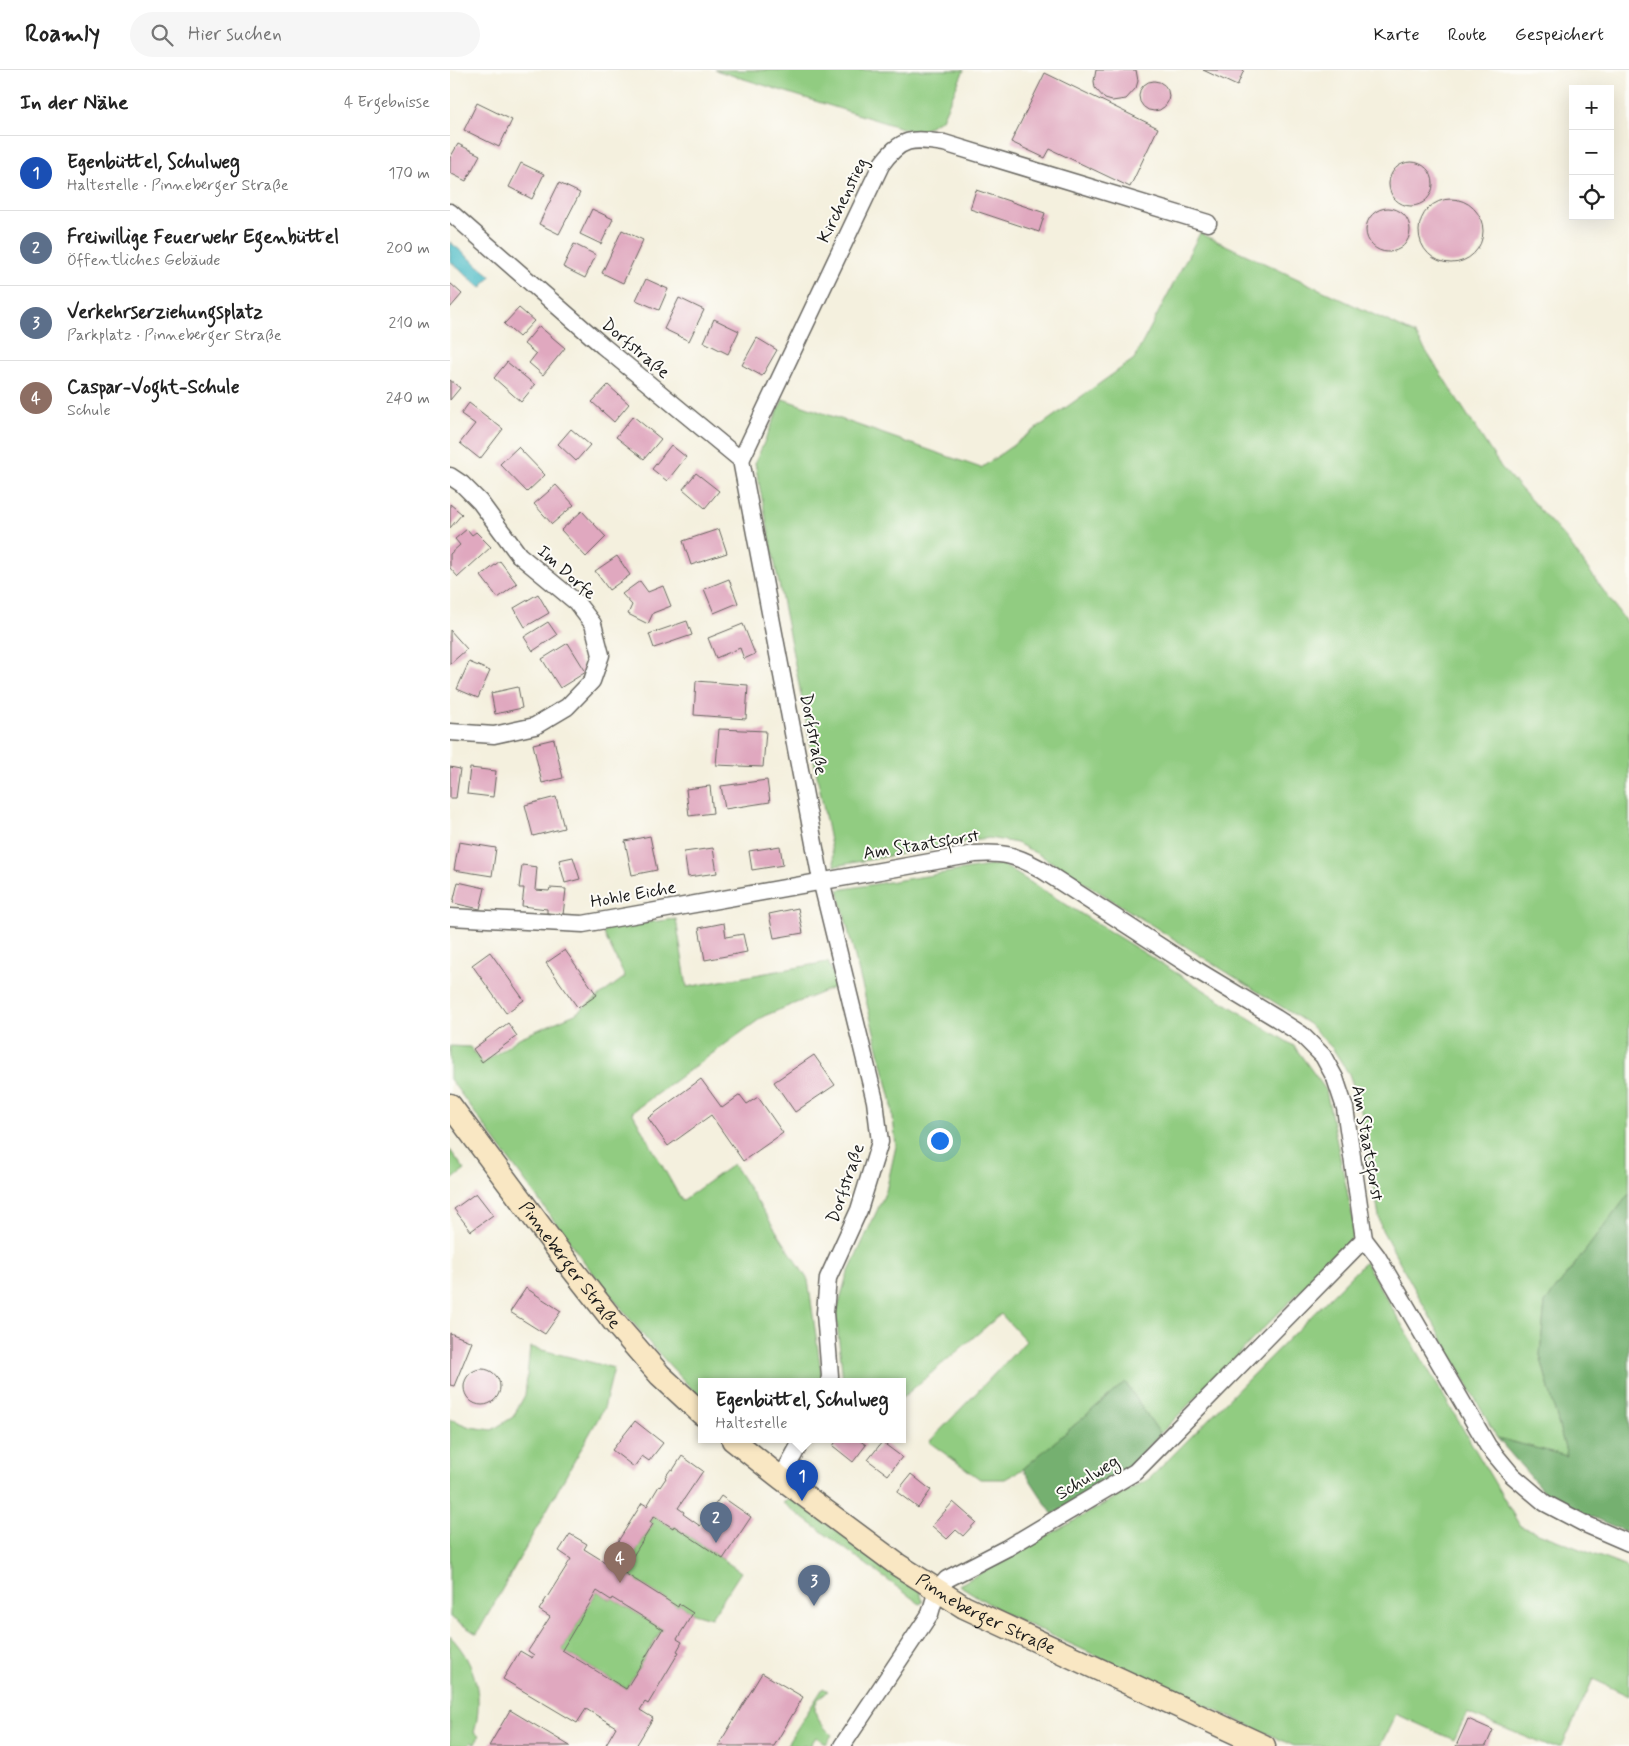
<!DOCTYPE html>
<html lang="de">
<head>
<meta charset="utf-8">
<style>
	:root { --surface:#fff; --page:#f6f6f6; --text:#222; --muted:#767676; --line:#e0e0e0; --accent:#d1495b }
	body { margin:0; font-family:Mynerve,sans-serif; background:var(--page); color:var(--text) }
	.controls { position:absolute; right:15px; top:15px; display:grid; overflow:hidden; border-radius:0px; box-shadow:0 5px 20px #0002 }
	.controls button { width:45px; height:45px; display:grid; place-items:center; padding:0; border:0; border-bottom:1px solid var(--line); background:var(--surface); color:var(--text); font:25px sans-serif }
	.you { position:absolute; left:489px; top:1070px; width:18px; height:18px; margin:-12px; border:4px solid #fff; border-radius:50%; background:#1a73e8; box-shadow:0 0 0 8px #1a73e833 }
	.badge { display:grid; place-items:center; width:32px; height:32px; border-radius:50%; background:var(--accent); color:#fff; font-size:16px; font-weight:700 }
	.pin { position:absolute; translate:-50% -41px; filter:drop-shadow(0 1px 2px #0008) }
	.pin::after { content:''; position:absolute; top:26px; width:18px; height:15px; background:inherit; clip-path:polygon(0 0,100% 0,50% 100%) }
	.popup { position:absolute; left:248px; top:1308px; width:208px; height:65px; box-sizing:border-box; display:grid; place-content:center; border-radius:0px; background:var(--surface); filter:drop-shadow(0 1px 4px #0005); font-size:16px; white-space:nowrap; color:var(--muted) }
	.popup b { font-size:19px; color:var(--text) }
	.popup::after { content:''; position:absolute; left:50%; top:100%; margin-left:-10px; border:10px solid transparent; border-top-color:var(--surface) }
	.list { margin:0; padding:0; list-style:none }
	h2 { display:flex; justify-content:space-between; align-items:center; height:65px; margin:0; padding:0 20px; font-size:21px }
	h2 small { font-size:16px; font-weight:400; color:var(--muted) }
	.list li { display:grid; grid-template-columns:32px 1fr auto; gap:15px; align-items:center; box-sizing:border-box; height:75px; padding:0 20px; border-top:1px solid var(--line) }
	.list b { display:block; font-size:19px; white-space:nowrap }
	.list p { margin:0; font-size:16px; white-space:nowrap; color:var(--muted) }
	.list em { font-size:16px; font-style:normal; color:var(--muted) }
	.icon { flex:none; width:28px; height:28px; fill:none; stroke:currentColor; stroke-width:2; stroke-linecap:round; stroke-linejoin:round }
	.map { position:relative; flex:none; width:1179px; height:1676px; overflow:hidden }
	header { display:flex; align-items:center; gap:30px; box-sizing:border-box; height:70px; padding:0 25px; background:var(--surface); border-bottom:1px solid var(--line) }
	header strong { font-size:24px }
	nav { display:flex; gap:28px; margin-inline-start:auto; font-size:18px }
	.search { width:350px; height:45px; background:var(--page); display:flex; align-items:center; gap:12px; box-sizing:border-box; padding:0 18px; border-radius:28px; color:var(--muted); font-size:19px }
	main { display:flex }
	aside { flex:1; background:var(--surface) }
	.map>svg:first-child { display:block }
	.green { fill:#91cc81; stroke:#56744e }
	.forest { fill:#74b06f; stroke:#486646 }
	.water { fill:#4ebcc6; stroke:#356c71 }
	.building { fill:#e0a8bf; fill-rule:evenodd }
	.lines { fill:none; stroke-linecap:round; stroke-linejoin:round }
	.street-casing { stroke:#686660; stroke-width:19 }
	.secondary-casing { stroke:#686660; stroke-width:25 }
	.street { stroke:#fff; stroke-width:16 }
	.secondary { stroke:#f9e7c3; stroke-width:22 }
	.labels { text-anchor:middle; stroke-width:4; stroke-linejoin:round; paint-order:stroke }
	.street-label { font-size:18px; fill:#1c1c1c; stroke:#fdfcf7 }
</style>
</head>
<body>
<header>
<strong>Roamly</strong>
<div class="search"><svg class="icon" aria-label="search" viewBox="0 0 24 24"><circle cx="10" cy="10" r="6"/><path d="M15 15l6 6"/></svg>Hier suchen</div>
<nav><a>Karte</a><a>Route</a><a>Gespeichert</a></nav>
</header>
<main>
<aside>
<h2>In der Nähe<small>4 Ergebnisse</small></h2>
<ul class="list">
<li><span class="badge" style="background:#1a4fb4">1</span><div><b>Egenbüttel, Schulweg</b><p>Haltestelle · Pinneberger Straße</p></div><em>170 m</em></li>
<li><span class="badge" style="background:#5c6f8a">2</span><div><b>Freiwillige Feuerwehr Egenbüttel</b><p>Öffentliches Gebäude</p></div><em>200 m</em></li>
<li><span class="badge" style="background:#5c6f8a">3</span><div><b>Verkehrserziehungsplatz</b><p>Parkplatz · Pinneberger Straße</p></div><em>210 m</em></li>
<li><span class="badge" style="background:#8d6e63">4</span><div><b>Caspar-Voght-Schule</b><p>Schule</p></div><em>240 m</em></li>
</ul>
</aside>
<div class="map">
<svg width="1179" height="1676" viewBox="0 0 1179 1676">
	<rect width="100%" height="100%" fill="#fdfcf7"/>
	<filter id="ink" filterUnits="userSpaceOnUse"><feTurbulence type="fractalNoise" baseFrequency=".02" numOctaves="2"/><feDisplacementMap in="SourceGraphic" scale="10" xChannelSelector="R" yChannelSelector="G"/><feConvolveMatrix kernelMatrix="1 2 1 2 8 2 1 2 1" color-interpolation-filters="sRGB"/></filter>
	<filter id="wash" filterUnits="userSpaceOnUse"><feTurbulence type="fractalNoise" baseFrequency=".0096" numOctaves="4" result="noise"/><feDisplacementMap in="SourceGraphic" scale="20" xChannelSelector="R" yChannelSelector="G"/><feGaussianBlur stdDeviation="1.12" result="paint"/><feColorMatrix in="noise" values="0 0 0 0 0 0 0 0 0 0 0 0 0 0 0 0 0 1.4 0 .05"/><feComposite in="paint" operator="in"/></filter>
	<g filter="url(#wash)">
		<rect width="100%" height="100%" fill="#f4f0de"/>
		<g class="green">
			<polygon points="265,0 514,0 492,49 468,63"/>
			<polygon points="750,163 965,264 1051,397 1117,470 1179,556 1179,1124 1095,1233 1090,1285 1117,1386 1047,1368 931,1158 910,1035 899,1004 883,979 859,954 595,788 567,773 539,768 385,796 305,393 333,329 531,398 684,289"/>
			<polygon points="551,794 844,976 876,1020 906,1164 710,1364 675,1312 573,1399 555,1409 530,1409 479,1372 576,1271 551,1244 452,1328 452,1312 398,1312 393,1309 386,1245 396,1208 436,1121 446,1076 441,1029 388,820"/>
			<polygon points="226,849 237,917 378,892 388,916 314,946 182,1042 232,1131 283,1094 358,1210 372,1308 370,1312 252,1312 252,1330 201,1275 135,1193 0,1009 0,976 20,977 32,994 69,968 125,944 175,907 151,858"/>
			<polygon points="0,1080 15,1100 0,1111"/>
			<polygon points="915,1192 1070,1456 1179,1498 1179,1626 1143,1609 1112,1676 1098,1676 1017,1643 1004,1670 946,1644 930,1676 844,1676 555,1544 509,1515 699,1409"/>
			<polygon points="80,1277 164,1298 154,1338 27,1564 0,1547 0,1349 20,1357 42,1360 63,1347 75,1325"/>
			<polygon points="339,1427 469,1519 473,1532 470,1534 333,1433"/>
			<polygon points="204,1446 223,1458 224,1456 291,1502 261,1548 243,1543 229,1534 228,1537 173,1502 203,1454 200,1452"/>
			<polygon points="147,1521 161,1530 162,1528 214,1560 211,1560 176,1619 112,1580"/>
			<path d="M0 1566C26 1593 34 1627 24 1663L29 1666 25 1674 21 1672 19 1676H0Z"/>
			<path d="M373 1618 378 1621C354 1635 368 1652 382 1665L376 1674 366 1667 360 1676H336Z"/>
		</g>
		<g class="forest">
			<polygon points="1179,1124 1179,1463 1100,1429 1047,1368 1117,1386 1090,1285 1095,1233"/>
			<polygon points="675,1312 710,1364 682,1395 603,1445 573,1399"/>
		</g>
		<polygon class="water" points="0,172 41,206 31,218 0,191"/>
		<g id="blocks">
			<g class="building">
				<polygon points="646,0 686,0 688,11 686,18 676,29 662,31 655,29 645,18 644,11"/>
				<polygon points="753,0 794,0 787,16"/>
				<polygon points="595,3 708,58 680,117 600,79 595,88 561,72"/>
				<circle cx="704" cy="26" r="15"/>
				<polygon points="27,33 62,50 49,77 14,60"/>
				<polygon points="8,74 30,85 16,111 0,103 0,88"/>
				<circle cx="961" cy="114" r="22"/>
				<polygon points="71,93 94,104 82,129 59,117"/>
				<polygon points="109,113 130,123 109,164 89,154"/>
				<polygon points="526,120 595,143 589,162 520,139"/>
				<circle cx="1001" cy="161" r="32"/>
				<circle cx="938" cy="160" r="22"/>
				<polygon points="142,139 163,149 151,174 130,164"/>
				<polygon points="172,160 193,170 173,213 152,203"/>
				<polygon points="124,174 146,185 135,208 113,197"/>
				<polygon points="196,209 218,219 209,240 186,230"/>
				<polygon points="0,213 12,224 0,238"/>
				<polygon points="229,228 254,240 239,271 214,259"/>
				<polygon points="69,238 84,251 69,267 54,254"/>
				<polygon points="264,249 289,261 278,284 254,272"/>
				<polygon points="89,256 115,278 93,305 79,293 86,284 74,274"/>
				<polygon points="307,268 327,280 312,306 292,295"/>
				<polygon points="57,292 85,315 71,332 44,308"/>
				<polygon points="0,310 10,318 0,330"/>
				<polygon points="158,315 179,334 164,352 142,332"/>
				<polygon points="19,333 53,359 30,389 10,373 25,354 11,344"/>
				<polygon points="183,346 211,369 194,389 166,367"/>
				<polygon points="121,359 140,375 126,391 108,374"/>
				<polygon points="221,375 236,387 217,411 202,399"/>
				<polygon points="68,377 95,405 77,422 50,394"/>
				<polygon points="246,403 269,421 255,438 233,419"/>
				<polygon points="106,415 124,435 102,454 84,434"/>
				<polygon points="0,434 12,444 0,458"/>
				<polygon points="132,441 156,467 136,487 111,460"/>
				<polygon points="17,459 22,465 26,462 41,477 8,507 0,498 0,484 10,475 5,469"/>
				<polygon points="269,459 277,483 241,495 233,471"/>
				<polygon points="167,486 180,505 159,520 145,501"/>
				<polygon points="50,491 67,514 48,528 31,506"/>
				<polygon points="279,509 288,533 264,543 254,519"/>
				<polygon points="190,511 198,522 213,516 221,536 203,543 198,554 178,544 182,535 172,524"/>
				<polygon points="88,524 99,543 75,557 64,538"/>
				<polygon points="237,551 242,565 204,578 199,564"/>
				<polygon points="98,552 107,565 83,581 74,567"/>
				<polygon points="293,554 305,584 294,589 290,578 266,588 258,568"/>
				<polygon points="0,560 17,579 0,594"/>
				<polygon points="118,573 136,602 110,618 92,589"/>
				<polygon points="19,592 40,601 28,628 7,619"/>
				<polygon points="246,611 298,615 296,649 244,645"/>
				<polygon points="68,617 72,638 45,644 41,623"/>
				<polygon points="269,659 316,661 313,697 266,695"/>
				<polygon points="104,669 113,708 92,713 83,674"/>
				<polygon points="0,697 10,699 6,728 0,728"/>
				<polygon points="20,698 46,701 43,727 17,724"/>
				<polygon points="317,710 320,732 275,739 271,716"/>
				<polygon points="260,716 263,743 239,746 236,719"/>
				<polygon points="106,727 114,758 83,766 75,735"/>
				<polygon points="200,766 207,800 182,805 175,771"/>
				<polygon points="9,772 46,778 42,806 4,800"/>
				<polygon points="330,776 333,795 302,800 299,781"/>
				<polygon points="263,778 267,803 238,807 234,782"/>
				<polygon points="123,787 130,809 115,813 109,790"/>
				<polygon points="72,795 87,797 85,820 99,821 100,818 116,819 113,845 97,843 97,839 72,836 74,818 69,818"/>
				<polygon points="8,812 35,818 30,839 3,833"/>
				<polygon points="348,838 353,863 324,868 319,844"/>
				<polygon points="274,853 276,867 293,864 297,882 255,890 249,858"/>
				<polygon points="115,880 147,925 128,938 96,893"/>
				<polygon points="40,882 74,930 56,943 22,895"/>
				<polygon points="58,953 67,966 32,992 23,979"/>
				<polygon points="364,985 385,1015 345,1042 324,1012"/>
				<polygon points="251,1009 272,1038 290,1025 297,1034 308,1027 333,1063 293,1091 261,1045 218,1076 198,1048"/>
				<polygon points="26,1123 43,1145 21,1161 4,1139"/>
				<polygon points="76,1218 111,1241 95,1264 60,1242"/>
				<polygon points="0,1263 22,1272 4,1316 0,1315"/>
				<circle cx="32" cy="1317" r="18"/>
				<polygon points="185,1351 213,1373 199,1391 192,1386 184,1397 162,1380"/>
				<polygon points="387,1370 409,1370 416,1375 403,1392 383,1376"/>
				<polygon points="432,1372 452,1387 438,1405 418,1390"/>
				<path d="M232 1386 253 1401 228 1438 234 1442 233 1444 250 1456 271 1426 301 1447 273 1489 224 1456 223 1458 204 1446 200 1452 203 1454 173 1502 228 1537 229 1534 243 1543 227 1569 232 1572 227 1581 229 1582 198 1634 195 1632 190 1640 203 1648 186 1676H155L166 1657 136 1639 127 1653 53 1609 70 1581 82 1588 84 1585 78 1581 100 1547 89 1540 121 1489 109 1481 120 1464 137 1474 134 1479 155 1492 192 1433 197 1436 209 1416 210 1417 216 1408 215 1407 221 1399 223 1400ZM147 1521 161 1530 162 1528 214 1560H212L176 1619 112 1580Z"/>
				<polygon points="461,1404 481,1420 468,1438 447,1422"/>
				<polygon points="503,1432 526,1452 513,1466 506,1460 497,1469 482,1456"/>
				<polygon points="312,1603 353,1627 324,1676 268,1676"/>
				<polygon points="60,1640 120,1676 39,1676"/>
				<polygon points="1018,1649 1043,1660 1036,1676 1006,1676"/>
			</g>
		</g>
	</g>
	<g filter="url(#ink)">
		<use href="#blocks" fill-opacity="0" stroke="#686660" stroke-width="1"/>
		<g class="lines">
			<g class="street-casing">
				<g id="street">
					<polyline points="0,142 153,276 291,390 371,810 425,1031 430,1072 409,1140 378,1208 375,1243 380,1306 379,1312"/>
					<path d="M291 390 431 95C451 67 462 68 494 73L758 153"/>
					<polyline points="0,406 12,414 30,432 69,485 126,532 143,554 151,585 142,611 117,637 85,656 44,665 0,662"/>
					<path d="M0 847 133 854 525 784C554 782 564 785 589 798L745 899 826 948 851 964 873 986 885 1008 895 1038 914 1169 927 1186 1038 1376 1062 1405 1095 1433 1135 1454 1179 1473"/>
					<polyline points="331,1408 352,1370"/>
					<polyline points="392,1676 480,1544 487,1520 497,1509 557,1478 685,1402 914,1169"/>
				</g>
			</g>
			<g class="secondary-casing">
				<g id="secondary">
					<path id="s1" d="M0 1035 120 1196 164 1252 210 1305 252 1344"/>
					<path id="s2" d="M283 1370 331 1408 448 1495 514 1537 814 1676"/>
				</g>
			</g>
			<use href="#street" class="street"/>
			<use href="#secondary" class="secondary"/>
		</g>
	</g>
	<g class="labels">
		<g class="street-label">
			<text transform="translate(392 130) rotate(-64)" y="6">Kirchenstieg</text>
			<text transform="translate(186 278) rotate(40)" y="6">Dorfstraße</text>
			<text transform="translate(117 502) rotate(42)" y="6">Im Dorfe</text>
			<text transform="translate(364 664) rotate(79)" y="6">Dorfstraße</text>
			<text transform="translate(471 774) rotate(-9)" y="6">Am Staatsforst</text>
			<text transform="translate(183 824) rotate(-10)" y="6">Hohle Eiche</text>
			<text transform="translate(918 1073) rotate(80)" y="6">Am Staatsforst</text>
			<text transform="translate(395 1113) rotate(-71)" y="6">Dorfstraße</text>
			<text dy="6" stroke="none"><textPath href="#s1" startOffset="200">Pinneberger Straße</textPath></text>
			<text transform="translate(637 1407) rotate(-31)" y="6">Schulweg</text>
			<text dy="6" stroke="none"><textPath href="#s2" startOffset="308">Pinneberger Straße</textPath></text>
		</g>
	</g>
</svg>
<div class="controls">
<button>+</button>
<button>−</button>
<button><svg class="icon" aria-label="locate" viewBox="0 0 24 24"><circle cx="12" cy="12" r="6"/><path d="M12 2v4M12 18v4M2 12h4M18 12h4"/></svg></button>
</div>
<div class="you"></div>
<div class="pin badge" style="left:352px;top:1431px;background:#1a4fb4">1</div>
<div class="popup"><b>Egenbüttel, Schulweg</b>Haltestelle</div>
<div class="pin badge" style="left:266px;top:1473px;background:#5c6f8a">2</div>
<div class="pin badge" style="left:364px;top:1536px;background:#5c6f8a">3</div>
<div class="pin badge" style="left:170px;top:1513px;background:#8d6e63">4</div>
</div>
</main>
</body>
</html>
